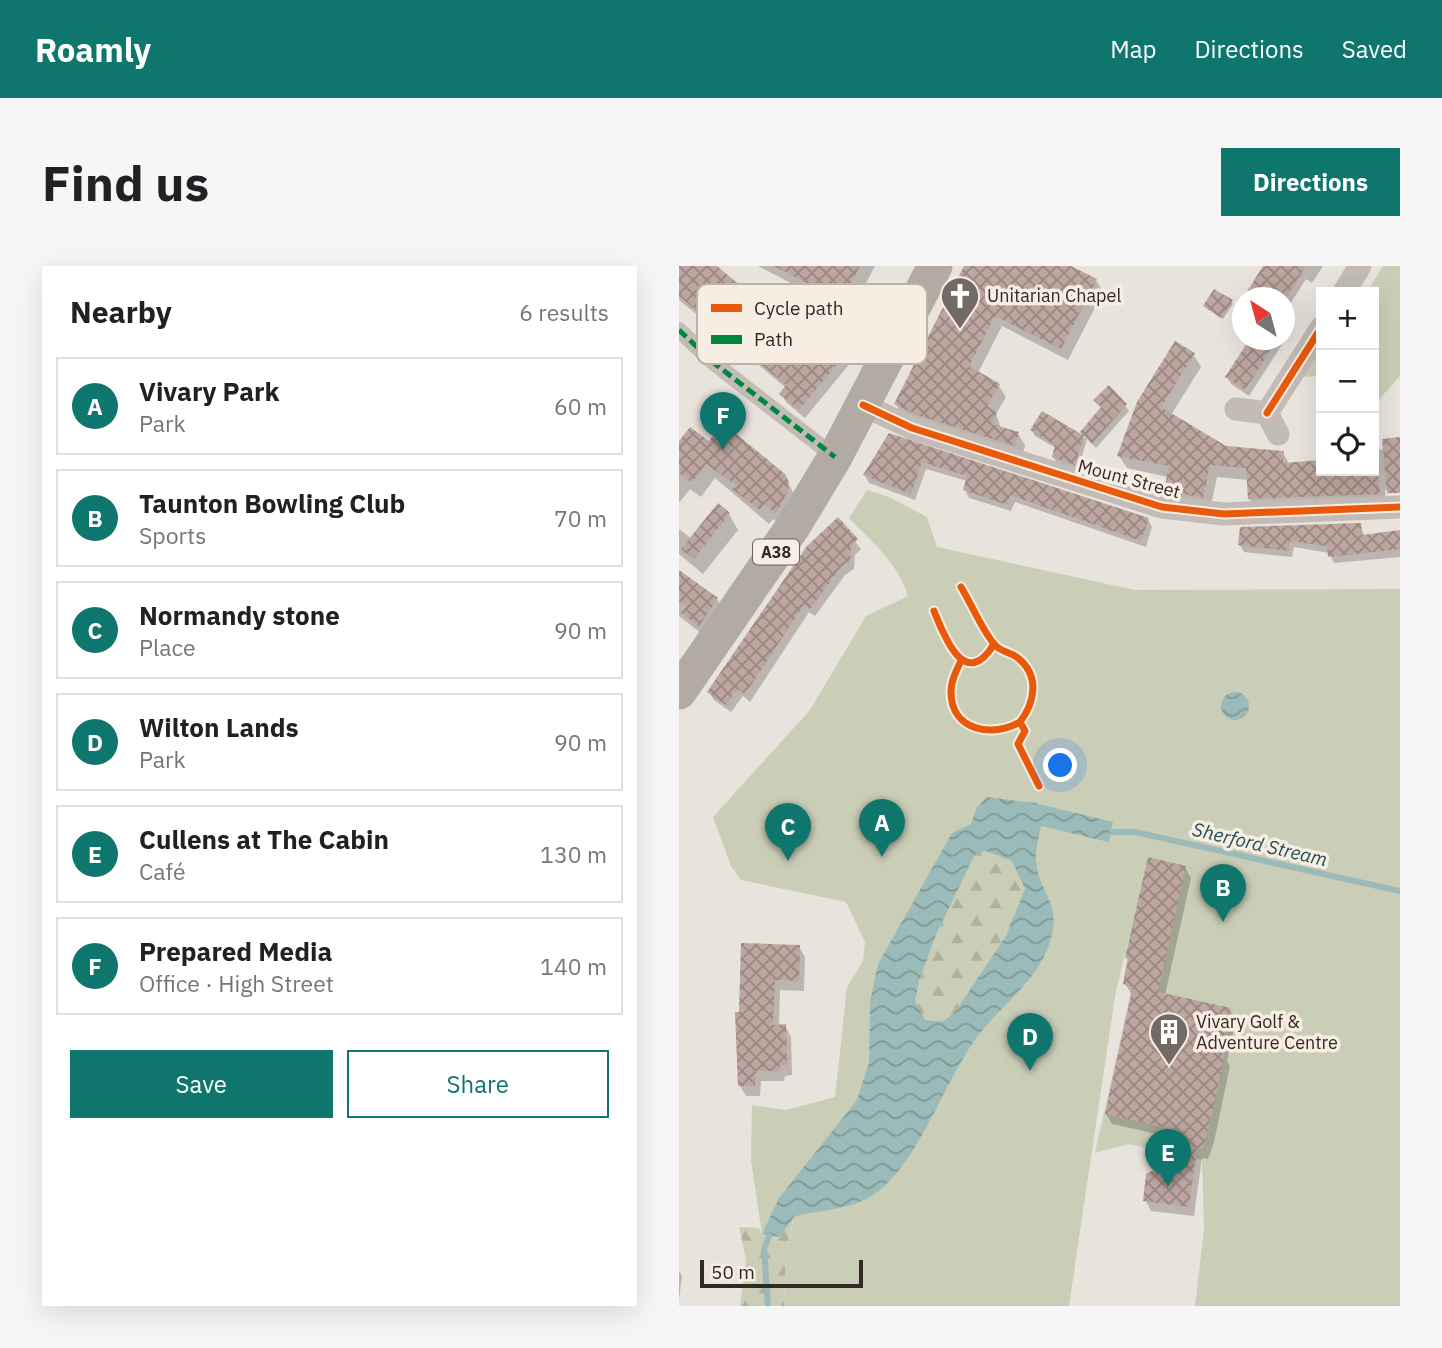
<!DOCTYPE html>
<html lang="en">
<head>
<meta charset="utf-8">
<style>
	:root { --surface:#fff; --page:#f6f6f6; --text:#202124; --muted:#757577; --line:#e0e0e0; --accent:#0f766e }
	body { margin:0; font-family:"IBM Plex Sans",sans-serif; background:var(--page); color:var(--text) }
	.controls { position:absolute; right:21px; top:21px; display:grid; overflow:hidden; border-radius:0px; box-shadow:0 7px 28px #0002 }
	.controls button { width:63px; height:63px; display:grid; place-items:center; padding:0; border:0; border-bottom:2px solid var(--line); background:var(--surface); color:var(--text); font:35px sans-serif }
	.compass { position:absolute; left:553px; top:21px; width:63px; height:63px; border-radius:50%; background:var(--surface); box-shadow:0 7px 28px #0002; rotate:324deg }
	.scale { position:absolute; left:21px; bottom:18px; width:163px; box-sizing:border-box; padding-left:7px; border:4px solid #322925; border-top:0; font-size:19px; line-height:24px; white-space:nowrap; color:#322925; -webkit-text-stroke:5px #f7ede3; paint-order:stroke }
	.you { position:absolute; left:382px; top:500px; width:24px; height:24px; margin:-18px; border:5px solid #fff; border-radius:50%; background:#1a73e8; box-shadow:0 0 0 10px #1a73e833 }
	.badge { display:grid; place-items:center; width:46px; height:46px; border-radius:50%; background:var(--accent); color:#fff; font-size:23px; font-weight:700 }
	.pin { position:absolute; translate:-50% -58px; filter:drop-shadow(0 2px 4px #0008) }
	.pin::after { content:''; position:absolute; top:37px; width:24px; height:21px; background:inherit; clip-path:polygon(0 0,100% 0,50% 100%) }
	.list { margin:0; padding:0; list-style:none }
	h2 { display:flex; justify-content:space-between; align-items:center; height:91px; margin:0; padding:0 28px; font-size:30px }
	h2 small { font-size:23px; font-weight:400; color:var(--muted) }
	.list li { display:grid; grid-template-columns:46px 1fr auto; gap:21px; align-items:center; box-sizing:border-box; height:98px; margin:0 14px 14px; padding:0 14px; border:2px solid var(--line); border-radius:0px }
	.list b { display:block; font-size:26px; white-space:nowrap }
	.list p { margin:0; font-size:23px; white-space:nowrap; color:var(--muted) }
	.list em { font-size:23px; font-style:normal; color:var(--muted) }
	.actions { display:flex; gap:14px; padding:21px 28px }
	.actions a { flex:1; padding:16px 0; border:2px solid var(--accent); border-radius:0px; text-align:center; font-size:24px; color:var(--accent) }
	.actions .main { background:var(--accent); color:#fff }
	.icon { flex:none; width:38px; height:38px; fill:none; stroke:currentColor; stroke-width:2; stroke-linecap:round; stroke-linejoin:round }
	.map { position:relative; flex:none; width:721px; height:1040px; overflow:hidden; border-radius:0px }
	header { display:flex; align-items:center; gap:42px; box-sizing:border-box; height:98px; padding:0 35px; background:var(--accent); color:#fff }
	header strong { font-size:33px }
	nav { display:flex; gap:38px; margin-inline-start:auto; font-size:24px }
	.intro { display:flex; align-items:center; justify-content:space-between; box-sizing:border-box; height:168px; padding:0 42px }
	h1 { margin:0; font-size:49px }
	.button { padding:18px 32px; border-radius:0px; background:var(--accent); color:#fff; font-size:24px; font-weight:700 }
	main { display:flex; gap:42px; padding:0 42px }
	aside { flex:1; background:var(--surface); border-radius:0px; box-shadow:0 7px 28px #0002 }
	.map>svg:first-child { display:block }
	.green { fill:#cbceb7 }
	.forest { fill:url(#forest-firs) }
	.water { fill:url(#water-waves); fill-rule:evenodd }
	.shadow { fill:#0003 }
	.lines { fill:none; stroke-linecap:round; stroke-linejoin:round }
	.stream { stroke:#9abbb9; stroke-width:6 }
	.building { fill:url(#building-cross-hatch) }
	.pedestrian { stroke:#c2bbb6; stroke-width:16 }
	.minor { stroke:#c2bbb6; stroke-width:23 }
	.primary { stroke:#b1aaa5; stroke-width:35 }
	.quiet { stroke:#00873e; stroke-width:5; stroke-dasharray:10 5; stroke-linecap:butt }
	.cycleway-casing { stroke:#f7ede3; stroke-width:11 }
	.cycleway { stroke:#e8590c; stroke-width:7 }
	.labels { text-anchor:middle; stroke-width:7; stroke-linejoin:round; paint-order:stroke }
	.shield { fill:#f7ede3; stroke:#6d645e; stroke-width:2 }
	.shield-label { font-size:16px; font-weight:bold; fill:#322925 }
	.poi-label { font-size:18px; fill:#322925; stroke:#f7ede3; text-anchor:start }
	.street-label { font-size:18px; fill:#322925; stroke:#f7ede3 }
	.water-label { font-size:19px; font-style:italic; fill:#1d5051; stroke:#f7ede3 }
	.key { fill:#f7ede3; stroke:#bcb2aa; stroke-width:2 }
	.key-label { font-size:19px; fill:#322925 }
</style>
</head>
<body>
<header>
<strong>Roamly</strong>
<nav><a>Map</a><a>Directions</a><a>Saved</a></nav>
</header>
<div class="intro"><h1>Find us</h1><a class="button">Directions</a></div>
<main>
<aside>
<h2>Nearby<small>6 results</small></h2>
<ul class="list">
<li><span class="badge">A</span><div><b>Vivary Park</b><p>Park</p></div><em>60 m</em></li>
<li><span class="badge">B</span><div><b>Taunton Bowling Club</b><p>Sports</p></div><em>70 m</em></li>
<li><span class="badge">C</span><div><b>Normandy stone</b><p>Place</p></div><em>90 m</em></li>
<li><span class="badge">D</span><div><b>Wilton Lands</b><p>Park</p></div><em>90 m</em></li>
<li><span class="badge">E</span><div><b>Cullens at The Cabin</b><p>Café</p></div><em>130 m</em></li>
<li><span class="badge">F</span><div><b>Prepared Media</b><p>Office · High Street</p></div><em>140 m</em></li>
</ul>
<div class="actions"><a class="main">Save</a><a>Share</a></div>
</aside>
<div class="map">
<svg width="721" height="1040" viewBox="0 0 721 1040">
	<defs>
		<pattern id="forest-firs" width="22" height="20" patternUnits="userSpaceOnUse" patternTransform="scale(1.75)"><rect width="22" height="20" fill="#cbceb7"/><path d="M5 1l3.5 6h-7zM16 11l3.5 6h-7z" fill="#afb19d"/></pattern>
		<pattern id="water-waves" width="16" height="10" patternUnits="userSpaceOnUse" patternTransform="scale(1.75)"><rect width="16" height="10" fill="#9abbb9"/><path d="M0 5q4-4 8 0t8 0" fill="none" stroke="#7e9896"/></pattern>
		<pattern id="building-cross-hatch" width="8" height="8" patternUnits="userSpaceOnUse" patternTransform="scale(1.75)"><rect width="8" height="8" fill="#bca69f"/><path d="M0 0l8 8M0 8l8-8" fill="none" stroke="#998781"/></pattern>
	</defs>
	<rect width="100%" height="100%" fill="#e9e3dd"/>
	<g class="green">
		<polygon points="704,0 721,0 721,110 695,139 695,26 688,26"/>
		<polygon points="642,83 642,174 641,175 638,110 624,111"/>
		<path d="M188 224 210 231 248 251 258 281 456 324 721 323V1040H516L525 963 523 894 450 878 416 887 453 721 444 718 453 660 436 730 390 1040H105L107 986 115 953 83 968 72 895 73 839 107 844 156 831 168 721 184 695 186 676 167 636 62 614 52 600 34 551 131 444 187 350 229 330C220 299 192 274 170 252Z"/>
	</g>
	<g class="forest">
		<polygon points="307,584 333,595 346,623 327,670 276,746 263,756 246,754 236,735 240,715 257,669 296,588"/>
		<polygon points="115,950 107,986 105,1040 61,1040 67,994 60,961 80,962 83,968"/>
	</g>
	<g class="water">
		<circle cx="556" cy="440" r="14"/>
		<path d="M308 531 356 537 434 556 430 576 362 560C359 575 355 587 358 602 363 628 380 638 373 668 364 713 320 739 295 775 265 818 240 892 201 924 178 943 144 944 116 950L100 971 83 968 100 932 178 834 190 796 191 736 199 698 273 567 292 558 298 541ZM307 585 333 595 346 623 327 670 276 746 263 756 246 754 236 735 240 715 257 669 296 588Z"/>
	</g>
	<g class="shadow">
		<polygon points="0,0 35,0 137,85 172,81 177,90 126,152 108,137 102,128 107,122 75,95 69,86 78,63 59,82 0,34"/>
		<polygon points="79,0 196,0 171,48"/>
		<polygon points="287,0 389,0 417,14 424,26 389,94 323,60 299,107 320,120 327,131 317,148 322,162 339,168 346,179 343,191 224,150 217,138"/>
		<polygon points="586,0 644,0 633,17 627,13 606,46 606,32"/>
		<polygon points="552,35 554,38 544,53 526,40"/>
		<polygon points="571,74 602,74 604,77 570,130 552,118 548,111"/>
		<polygon points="514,88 522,101 492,149 546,182 604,187 611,199 642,196 642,205 695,205 695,184 705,183 721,173 721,222 706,224 707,240 578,245 570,233 569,214 538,211 531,244 494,237 487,224 489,211 448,202 440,190"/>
		<polygon points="417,135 446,139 450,145 417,182 408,173 399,204 378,197 374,191 377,182 356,170 353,164 363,147 407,173 403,166 423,143"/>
		<polygon points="211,169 469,253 473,261 467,281 336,236 332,245 290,232 286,224 288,215 247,203 236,234 190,217 186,209"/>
		<polygon points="30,177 105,209 118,234 106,261 94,253 90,258 36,212 22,231 11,223 0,237 0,178"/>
		<polygon points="50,248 59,264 24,308 0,288 0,263 13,273"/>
		<polygon points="159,254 182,283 176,289 175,303 166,309 136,350 130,346 71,436 64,430 52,446 35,434 30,426"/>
		<polygon points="681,258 685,270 721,273 721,291 655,297 650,287 615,281 613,291 565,286 561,279"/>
		<polygon points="0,313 38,333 46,347 28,372 0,350"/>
		<polygon points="506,601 512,612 486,729 551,744 557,754 548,795 551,800 535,876 529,893 523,892 515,950 472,945 466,934 495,895 500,873 433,858 427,848 453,729 446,718 451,696 448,692"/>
		<polygon points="120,681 126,691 125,725 101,724 100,761 106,760 112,771 113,809 106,810 105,815 82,815 81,830 67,830 61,820 62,747"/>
		<polygon points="0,1005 3,1010 0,1034"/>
	</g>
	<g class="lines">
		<g class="stream">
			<polyline points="433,566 456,566 721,625"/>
			<polyline points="89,1040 85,983 90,970"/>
		</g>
	</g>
	<g class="building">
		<polygon points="0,0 38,0 137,83 153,63 173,80 120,144 100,128 107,119 0,30"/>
		<polygon points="95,0 181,0 163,35"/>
		<polygon points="285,0 392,0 418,13 382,83 316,50 290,100 321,118 308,140 318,147 312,158 340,166 336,180 238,149 215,138"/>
		<polygon points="584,0 627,0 607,32 564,32"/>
		<polygon points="535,23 554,34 542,52 524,40"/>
		<polygon points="570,74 598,74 566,124 546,111"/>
		<polygon points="496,75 516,87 482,141 547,180 605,185 604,197 642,194 642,205 699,205 701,228 569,233 567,202 531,199 524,232 518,231 485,224 490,200 438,190 458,136"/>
		<polygon points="430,119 448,138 413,178 405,169 396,199 373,191 376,179 351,164 363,145 404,169 401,166 422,141 414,134"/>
		<polygon points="44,157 106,208 110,216 109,225 97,247 85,238 81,244 53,223 57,219 27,198 13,217 0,207 0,175 11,161 30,175"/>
		<polygon points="210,167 470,252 462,275 331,229 328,239 284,224 288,210 243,196 232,228 184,209"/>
		<polygon points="721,171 721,227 708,227 703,173"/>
		<polygon points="39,237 51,247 15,293 2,283"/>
		<polygon points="159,251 179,273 172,280 171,294 162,301 131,343 125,339 66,428 58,423 47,439 28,426 128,280"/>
		<polygon points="682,257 683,269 721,264 721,283 649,291 648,280 611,275 610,285 559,279 561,261"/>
		<polygon points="0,304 39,332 20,360 2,347 8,340 0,335"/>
		<polygon points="469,591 507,600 479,726 552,742 542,787 546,788 529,865 523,883 518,882 510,941 464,935 467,908 493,894 500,864 426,848 454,720 444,718 449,693 446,692"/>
		<polygon points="62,677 121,679 120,715 96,714 94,759 107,758 108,799 101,799 100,805 77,805 76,820 59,820 56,746 60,746"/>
	</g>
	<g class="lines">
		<polyline class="pedestrian" points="0,64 35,97 156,191"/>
		<g class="minor">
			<polyline points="665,26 681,0"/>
			<polyline points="184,139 233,162 483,241 545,248 721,241"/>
			<polyline points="557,143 588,147 599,168"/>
			<polyline points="588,147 642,62"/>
		</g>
		<polyline class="primary" points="0,426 115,259 156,191 256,0"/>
		<polyline class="quiet" points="0,64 35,97 156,191"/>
		<g class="cycleway-casing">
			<g id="cycleway">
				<polyline points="184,139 233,162 483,241 545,248 721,241"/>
				<polyline points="588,147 642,62"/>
				<path d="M282 321C293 339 302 362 315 378 321 386 332 386 339 392 361 410 356 436 341 456L346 465 339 478 360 520"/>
				<path d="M255 345C265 370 286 426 315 378"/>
				<path d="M282 395C277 405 272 415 272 426 272 465 314 472 341 456"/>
			</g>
		</g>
		<use href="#cycleway" class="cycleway"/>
	</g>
	<defs>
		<g id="church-pin" transform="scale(2.0125)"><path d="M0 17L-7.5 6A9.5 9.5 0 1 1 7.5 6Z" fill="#726a65" stroke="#f7ede3"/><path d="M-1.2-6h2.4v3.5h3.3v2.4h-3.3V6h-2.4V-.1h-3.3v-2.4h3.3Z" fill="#fff"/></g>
		<g id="building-pin" transform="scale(2.0125)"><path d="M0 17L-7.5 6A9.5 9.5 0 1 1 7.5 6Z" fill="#726a65" stroke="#f7ede3"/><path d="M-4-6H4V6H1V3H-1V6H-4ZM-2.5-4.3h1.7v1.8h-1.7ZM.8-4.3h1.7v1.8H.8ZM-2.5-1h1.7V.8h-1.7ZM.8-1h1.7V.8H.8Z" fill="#fff"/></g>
	</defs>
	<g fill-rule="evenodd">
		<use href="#church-pin" x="281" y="30"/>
		<use href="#building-pin" x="490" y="766"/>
	</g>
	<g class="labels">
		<rect class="shield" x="74" y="273.5" width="46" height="25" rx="5"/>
		<g class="shield-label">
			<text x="97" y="292">A38</text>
		</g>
		<g class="poi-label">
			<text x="308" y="36">Unitarian Chapel</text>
			<text x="517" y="762">Vivary Golf &amp;<tspan x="517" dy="21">Adventure Centre</tspan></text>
		</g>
		<g class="street-label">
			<text transform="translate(450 213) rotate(15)" y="6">Mount Street</text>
		</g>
		<g class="water-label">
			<text transform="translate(581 578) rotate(13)" y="7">Sherford Stream</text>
		</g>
	</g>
	<rect x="18" y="18" width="230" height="80" rx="10" class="key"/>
	<rect x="32" y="38" width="31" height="8" fill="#e8590c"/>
	<rect x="32" y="69" width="31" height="9" fill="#00873e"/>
	<g class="key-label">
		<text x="75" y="49">Cycle path</text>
		<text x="75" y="80">Path</text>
	</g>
</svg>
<div class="controls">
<button>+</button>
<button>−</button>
<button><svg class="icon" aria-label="locate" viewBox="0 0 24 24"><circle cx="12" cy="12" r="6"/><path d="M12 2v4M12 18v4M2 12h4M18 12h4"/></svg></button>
</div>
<svg class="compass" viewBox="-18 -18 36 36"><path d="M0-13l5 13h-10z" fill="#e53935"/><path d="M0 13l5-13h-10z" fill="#757577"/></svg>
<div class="scale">50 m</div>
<div class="you"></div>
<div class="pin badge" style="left:203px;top:591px">A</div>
<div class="pin badge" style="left:544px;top:656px">B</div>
<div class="pin badge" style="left:109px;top:595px">C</div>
<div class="pin badge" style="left:351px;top:805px">D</div>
<div class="pin badge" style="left:489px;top:921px">E</div>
<div class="pin badge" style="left:44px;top:184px">F</div>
</div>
</main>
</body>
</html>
